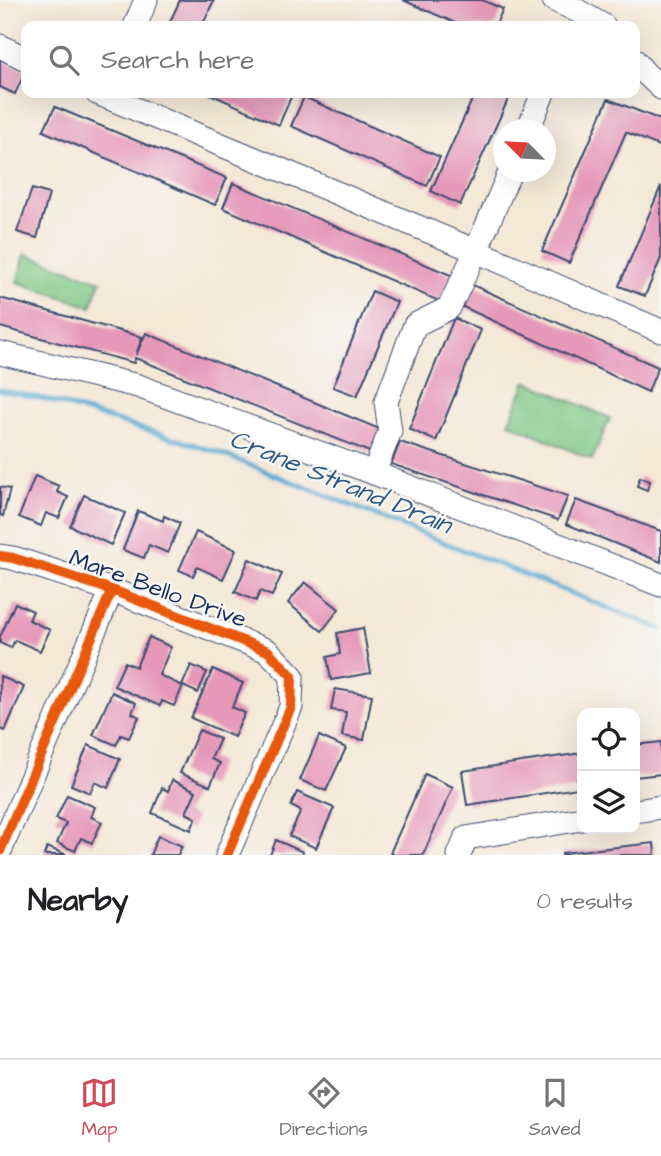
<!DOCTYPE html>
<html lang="en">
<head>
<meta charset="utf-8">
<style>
	:root { --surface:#fff; --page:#f2f2f2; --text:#202124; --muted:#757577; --line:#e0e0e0; --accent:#d1495b }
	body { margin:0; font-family:"Architects Daughter",sans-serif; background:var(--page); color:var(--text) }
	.controls { position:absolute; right:21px; bottom:21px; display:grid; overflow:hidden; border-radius:14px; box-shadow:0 7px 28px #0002 }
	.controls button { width:63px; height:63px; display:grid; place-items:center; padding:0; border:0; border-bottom:2px solid var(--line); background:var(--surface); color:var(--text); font:35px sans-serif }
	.compass { position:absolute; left:493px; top:119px; width:63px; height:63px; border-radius:50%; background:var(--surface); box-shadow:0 7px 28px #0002; rotate:294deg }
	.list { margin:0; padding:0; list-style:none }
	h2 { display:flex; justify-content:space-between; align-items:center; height:91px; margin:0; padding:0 28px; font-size:30px }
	h2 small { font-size:23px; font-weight:400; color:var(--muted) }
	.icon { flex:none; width:38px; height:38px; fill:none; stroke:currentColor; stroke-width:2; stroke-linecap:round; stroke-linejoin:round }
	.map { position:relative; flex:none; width:661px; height:855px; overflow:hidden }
	.search { position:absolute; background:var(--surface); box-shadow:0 7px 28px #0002; left:21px; right:21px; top:21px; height:77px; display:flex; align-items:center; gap:18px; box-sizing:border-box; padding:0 24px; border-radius:14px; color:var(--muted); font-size:26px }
	.sheet { height:203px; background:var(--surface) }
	nav { display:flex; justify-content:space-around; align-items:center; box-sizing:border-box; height:98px; border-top:2px solid var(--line); background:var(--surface); font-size:19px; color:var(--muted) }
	nav a { display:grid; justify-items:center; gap:4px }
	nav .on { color:var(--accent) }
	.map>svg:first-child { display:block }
	.green { fill:#7ec784; stroke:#4c7b71; stroke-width:2 }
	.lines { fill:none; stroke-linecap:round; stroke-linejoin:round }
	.stream { stroke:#55a8d0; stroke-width:5 }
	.building { fill:#e698b9 }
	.minor-casing { stroke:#3c4b70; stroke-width:25 }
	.minor { stroke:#fff; stroke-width:23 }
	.cycleway-casing { stroke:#f6f6f2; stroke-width:15 }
	.cycleway { stroke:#e8590c; stroke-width:10 }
	.labels { text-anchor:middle; stroke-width:5; stroke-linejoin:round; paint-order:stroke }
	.street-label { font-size:24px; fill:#1b2f5e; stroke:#f6f6f2 }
	.water-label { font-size:26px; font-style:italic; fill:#2f5986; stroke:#f6f6f2 }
</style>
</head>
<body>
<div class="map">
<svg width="661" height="855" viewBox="0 0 661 855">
	<rect width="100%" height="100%" fill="#f6f6f2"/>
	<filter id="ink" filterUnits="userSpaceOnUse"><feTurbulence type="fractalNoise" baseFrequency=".0143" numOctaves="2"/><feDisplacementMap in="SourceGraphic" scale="14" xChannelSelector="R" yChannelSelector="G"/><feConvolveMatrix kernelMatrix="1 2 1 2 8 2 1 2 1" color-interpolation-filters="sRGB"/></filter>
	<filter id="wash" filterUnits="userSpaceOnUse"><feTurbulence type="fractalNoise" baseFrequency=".00686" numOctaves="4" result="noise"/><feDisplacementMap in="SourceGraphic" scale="28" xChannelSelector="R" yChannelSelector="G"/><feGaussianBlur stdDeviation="1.57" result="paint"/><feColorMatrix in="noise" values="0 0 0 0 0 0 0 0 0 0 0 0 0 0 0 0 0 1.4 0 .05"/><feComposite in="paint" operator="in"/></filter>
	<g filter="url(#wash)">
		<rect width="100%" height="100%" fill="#f4e8d6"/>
		<g class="green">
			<polygon points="25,254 101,281 91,307 17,282"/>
			<polygon points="526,381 610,418 592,460 509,423"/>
		</g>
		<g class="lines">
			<polyline class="stream" points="0,390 45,399 217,452 661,629"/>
		</g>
		<g id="blocks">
			<g class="building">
				<polygon points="180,0 214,0 202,26 168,26"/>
				<polygon points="403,0 482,0 503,9 495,26 462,26"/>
				<polygon points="0,59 26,70 15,94 0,87"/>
				<polygon points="208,93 281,93 291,97 279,125"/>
				<polygon points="475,93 511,93 460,205 431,191"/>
				<polygon points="304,97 440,157 427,186 291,126"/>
				<polygon points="608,99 661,120 661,147 626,132 569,263 542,251"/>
				<polygon points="55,107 227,178 215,205 43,131"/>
				<polygon points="233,183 453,276 441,302 223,208"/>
				<polygon points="661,186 661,258 645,296 619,286"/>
				<polygon points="32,189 49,194 37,238 17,232"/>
				<polygon points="470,284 658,367 648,392 461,306"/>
				<polygon points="372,291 397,302 357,396 333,387"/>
				<polygon points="0,298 142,337 136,355 146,333 382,430 372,453 135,358 134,363 0,327"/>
				<polygon points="454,318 481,330 436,441 409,429"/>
				<polygon points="400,442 568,496 558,520 391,464"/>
				<polygon points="35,476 59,486 57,492 68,497 59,518 46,513 41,526 19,517"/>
				<polygon points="640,477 650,481 647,490 637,486"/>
				<polygon points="0,487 10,489 3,516 0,515"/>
				<polygon points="84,495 125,513 111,545 70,526"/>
				<polygon points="576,500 661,531 661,562 566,524"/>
				<polygon points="138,511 163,521 164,516 180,523 168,553 149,545 144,558 123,550"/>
				<polygon points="196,532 236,550 223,579 197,567 193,576 179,570"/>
				<polygon points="249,559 282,574 272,596 260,591 256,601 235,592"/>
				<polygon points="305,582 339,609 322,631 288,603"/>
				<polygon points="15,603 33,611 29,620 50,630 40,651 15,640 11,648 0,643 0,637"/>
				<polygon points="363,628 371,673 331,680 327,657 340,654 337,633"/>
				<polygon points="149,637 171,647 159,675 182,686 191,665 207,672 198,693 183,686 174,706 162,701 160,706 114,686 125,662 136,667"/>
				<polygon points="213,669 243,683 232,707 245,713 234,737 191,718"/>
				<polygon points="0,676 24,687 5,731 0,729"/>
				<polygon points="335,689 372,695 364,740 342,736 346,712 331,710"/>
				<polygon points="112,692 136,703 132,713 139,717 129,738 121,735 116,745 93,735"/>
				<polygon points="199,730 220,739 211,759 220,763 210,786 180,773"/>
				<polygon points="319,736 346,748 326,791 300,780"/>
				<polygon points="661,742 661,774 635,777 635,745"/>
				<polygon points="88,745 120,759 108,788 95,782 90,793 71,785"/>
				<polygon points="582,753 582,778 577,779 578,788 467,805 462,771"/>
				<polygon points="425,774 453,787 423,855 394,855 390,853"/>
				<polygon points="172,780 196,791 186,813 196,818 191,830 152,813 162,788 168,791"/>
				<polygon points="297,792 334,808 316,848 289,836 301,811 291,806"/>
				<polygon points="67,795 95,807 91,817 102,822 92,843 81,838 75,851 57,843 66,823 56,819"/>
				<polygon points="158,836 182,846 178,855 150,855"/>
				<polygon points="276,840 303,852 302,855 270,855"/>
				<polygon points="654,843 655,855 562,855 562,853"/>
				<polygon points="47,847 67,855 44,855"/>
			</g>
		</g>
	</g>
	<g filter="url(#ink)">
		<use href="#blocks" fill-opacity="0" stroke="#3c4b70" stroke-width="2"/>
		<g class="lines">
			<g class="minor-casing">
				<g id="minor">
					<polyline points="554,0 578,11 604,26"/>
					<polyline points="135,26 146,0"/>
					<polyline points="0,46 26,59"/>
					<polyline points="635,61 644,72 661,88"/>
					<polyline points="97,93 476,251 661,331"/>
					<polyline points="528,130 543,93"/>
					<polyline points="0,353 138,386 374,473 661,585"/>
					<polyline points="374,473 390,431 386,402 415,325 449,308 476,251 510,172"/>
					<polyline points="0,556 13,558 112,590 268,651 292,676 291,707 227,855"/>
					<polyline points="635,811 661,807"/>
					<polyline points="0,851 112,590"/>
					<polyline points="459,855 466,838 582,819"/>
				</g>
			</g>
			<use href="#minor" class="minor"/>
			<g class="cycleway-casing">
				<g id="cycleway">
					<polyline points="0,556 13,558 112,590 268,651 292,676 291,707 227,855"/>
					<polyline points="0,851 112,590"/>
				</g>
			</g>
			<use href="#cycleway" class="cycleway"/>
		</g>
	</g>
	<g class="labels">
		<g class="street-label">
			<text transform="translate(158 588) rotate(20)" y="8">Mare Bello Drive</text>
		</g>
		<g class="water-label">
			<text transform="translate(341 481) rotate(22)" y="9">Crane Strand Drain</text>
		</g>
	</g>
</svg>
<div class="controls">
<button><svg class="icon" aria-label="locate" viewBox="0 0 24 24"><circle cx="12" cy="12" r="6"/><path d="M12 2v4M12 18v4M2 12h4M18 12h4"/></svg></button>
<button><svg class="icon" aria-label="layers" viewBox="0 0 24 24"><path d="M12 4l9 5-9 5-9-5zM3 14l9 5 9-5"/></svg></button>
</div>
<svg class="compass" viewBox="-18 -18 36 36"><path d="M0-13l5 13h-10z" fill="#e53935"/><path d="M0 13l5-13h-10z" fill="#757577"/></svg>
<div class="search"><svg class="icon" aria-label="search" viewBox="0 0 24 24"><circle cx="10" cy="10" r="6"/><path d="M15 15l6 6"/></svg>Search here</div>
</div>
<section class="sheet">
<h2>Nearby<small>0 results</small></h2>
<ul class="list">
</ul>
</section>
<nav>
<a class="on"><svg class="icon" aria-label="map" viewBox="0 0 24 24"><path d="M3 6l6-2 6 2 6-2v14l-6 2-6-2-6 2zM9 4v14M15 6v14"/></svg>Map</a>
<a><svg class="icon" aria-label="directions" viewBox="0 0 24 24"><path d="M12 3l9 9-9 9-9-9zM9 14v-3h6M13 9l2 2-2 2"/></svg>Directions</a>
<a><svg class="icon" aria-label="saved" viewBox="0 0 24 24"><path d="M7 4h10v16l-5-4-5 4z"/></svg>Saved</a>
</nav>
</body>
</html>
